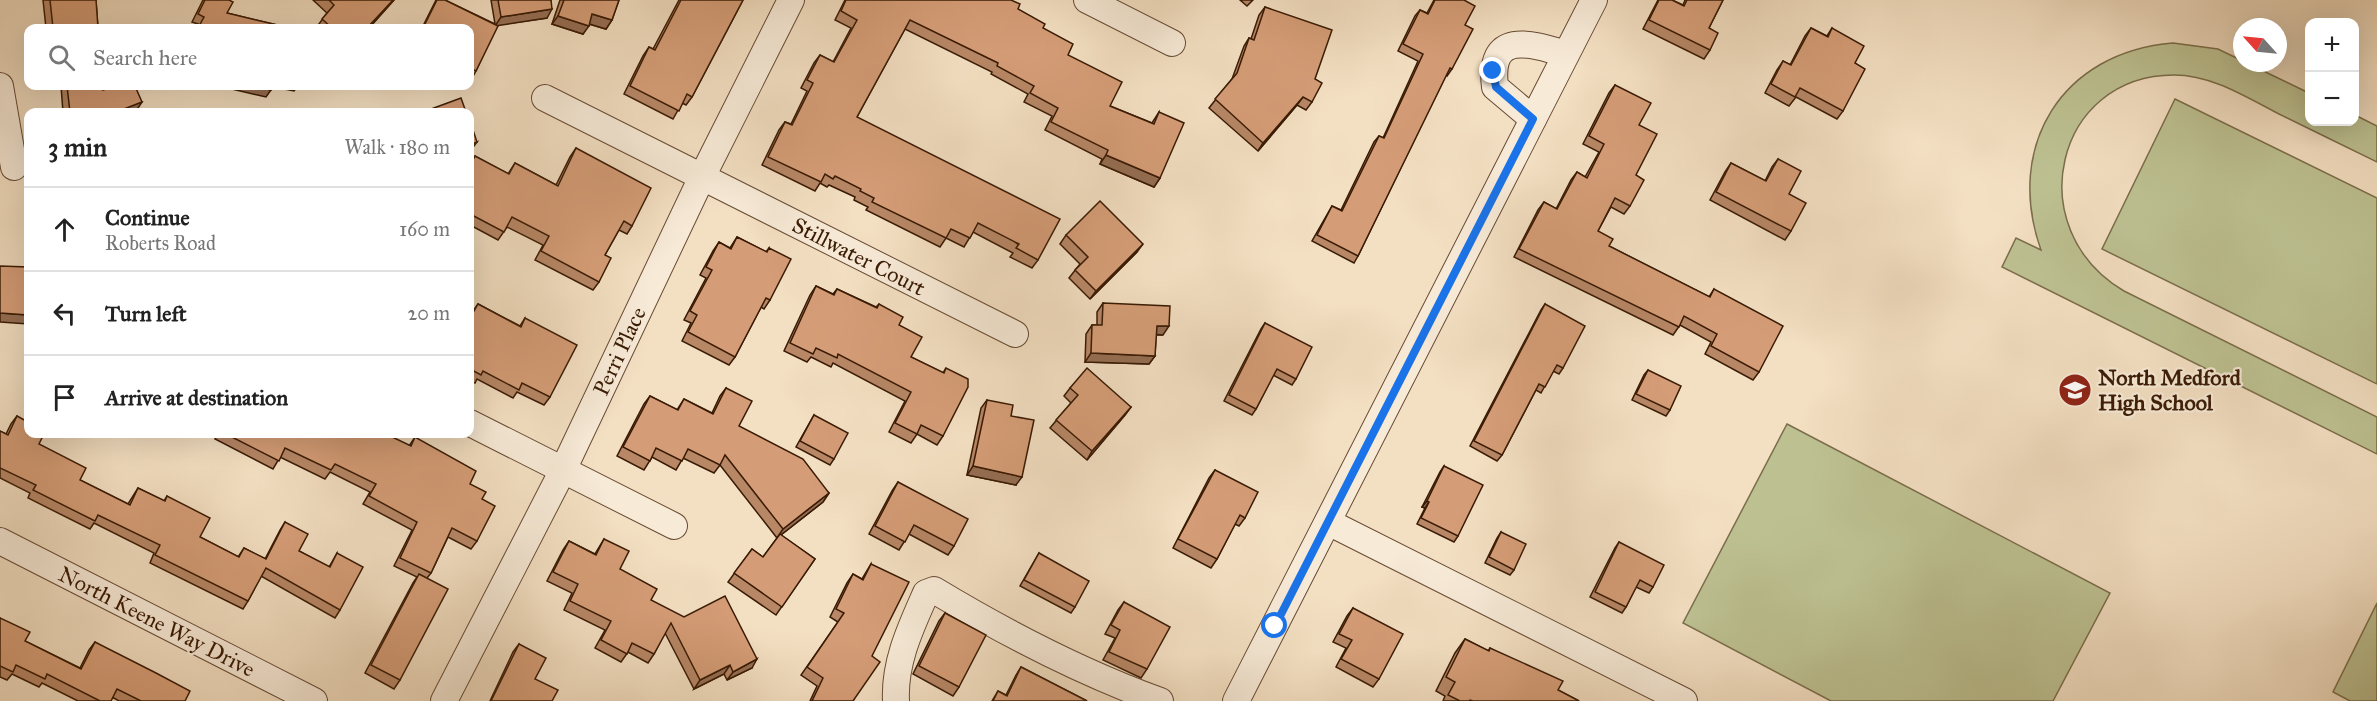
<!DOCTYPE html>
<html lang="en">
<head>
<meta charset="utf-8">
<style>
	:root { --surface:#fff; --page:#f2f2f2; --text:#222; --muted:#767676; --line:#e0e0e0 }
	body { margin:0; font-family:"IM FELL Great Primer",serif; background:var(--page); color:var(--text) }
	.controls { position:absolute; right:18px; top:18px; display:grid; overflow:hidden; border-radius:12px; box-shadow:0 6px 24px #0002 }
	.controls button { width:54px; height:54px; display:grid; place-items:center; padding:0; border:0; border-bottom:2px solid var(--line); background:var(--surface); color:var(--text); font:30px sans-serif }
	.compass { position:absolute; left:2233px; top:18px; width:54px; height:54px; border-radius:50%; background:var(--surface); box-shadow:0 6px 24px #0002; rotate:297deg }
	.stop { position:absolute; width:18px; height:18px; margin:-14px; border:4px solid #1a73e8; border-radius:50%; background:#fff }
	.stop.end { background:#1a73e8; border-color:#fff; box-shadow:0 2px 6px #0008 }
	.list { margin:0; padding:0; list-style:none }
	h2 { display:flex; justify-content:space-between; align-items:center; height:78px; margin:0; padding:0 24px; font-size:26px }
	h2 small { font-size:20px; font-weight:400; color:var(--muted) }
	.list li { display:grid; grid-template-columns:39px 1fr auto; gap:18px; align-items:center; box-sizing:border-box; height:84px; padding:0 24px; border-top:2px solid var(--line) }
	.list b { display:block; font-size:22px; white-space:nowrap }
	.list p { margin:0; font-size:20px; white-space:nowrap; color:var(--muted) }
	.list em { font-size:20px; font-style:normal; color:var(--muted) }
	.icon { flex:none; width:33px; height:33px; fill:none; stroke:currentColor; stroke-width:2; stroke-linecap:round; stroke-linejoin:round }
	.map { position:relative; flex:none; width:2377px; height:701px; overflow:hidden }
	.search { position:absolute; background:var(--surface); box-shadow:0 6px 24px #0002; left:24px; top:24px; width:450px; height:66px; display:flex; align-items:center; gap:15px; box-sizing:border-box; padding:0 21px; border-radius:12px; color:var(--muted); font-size:22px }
	.panel { position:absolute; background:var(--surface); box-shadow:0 6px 24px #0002; left:24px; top:108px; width:450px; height:330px; border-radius:12px }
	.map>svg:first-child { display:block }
	.green { fill:#bdc192; stroke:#7b6e4b; stroke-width:1.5 }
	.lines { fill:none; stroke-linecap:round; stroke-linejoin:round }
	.minor-casing { stroke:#684b34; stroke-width:28 }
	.minor { stroke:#f7ead7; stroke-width:26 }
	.wall { fill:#b78766; stroke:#391a04; stroke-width:1.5 }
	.shaded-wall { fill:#956e53; stroke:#391a04; stroke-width:1.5 }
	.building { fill:#d59d77; stroke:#391a04; stroke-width:1.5 }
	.route { stroke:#1a73e8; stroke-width:8 }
	.labels { text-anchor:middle; stroke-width:4.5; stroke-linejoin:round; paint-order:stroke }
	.street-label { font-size:22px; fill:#391a04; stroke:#f7ead7 }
	.poi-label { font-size:22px; font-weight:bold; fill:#391a04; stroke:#f7ead7; text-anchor:start }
</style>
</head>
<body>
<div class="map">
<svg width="2377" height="701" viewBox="0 0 2377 701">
	<rect width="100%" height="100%" fill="#f3dfc2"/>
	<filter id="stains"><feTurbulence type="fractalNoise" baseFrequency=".00333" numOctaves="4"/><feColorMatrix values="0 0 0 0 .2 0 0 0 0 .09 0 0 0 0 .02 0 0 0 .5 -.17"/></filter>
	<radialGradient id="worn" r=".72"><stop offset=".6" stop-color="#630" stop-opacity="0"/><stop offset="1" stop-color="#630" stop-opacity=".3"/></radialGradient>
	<g class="green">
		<path d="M2173 43 2218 49 2309 93 2310 122H2354L2355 115 2377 126V162C2344 146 2312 130 2279 114 2246 97 2212 75 2174 75 2055 75 2019 229 2124 291L2377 417V454L2002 267 2016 238 2041 250C2004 146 2062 52 2173 43Z"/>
		<polygon points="2175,99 2377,198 2377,384 2102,249"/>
		<polygon points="1787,424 2110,593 2053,701 1831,701 1683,623"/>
		<polygon points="2377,603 2377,701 2350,701 2333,692"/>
	</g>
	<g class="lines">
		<g class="minor-casing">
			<g id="minor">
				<polyline points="1087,0 1172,43"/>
				<polyline points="0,86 14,167"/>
				<polyline points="545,98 1015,334"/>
				<path d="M1533 119 1495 87C1488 30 1530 43 1566 54"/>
				<polyline points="470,423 674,526"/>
				<polyline points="1328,522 1684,701"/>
				<polyline points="0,541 314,701"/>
				<polyline points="444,701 563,470 702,177 791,0"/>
				<path d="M896 701C894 662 911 627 926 593L934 590C1007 634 1080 672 1160 701"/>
				<polyline points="1236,701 1594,0"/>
			</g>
		</g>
		<use href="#minor" class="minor"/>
	</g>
	<g class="wall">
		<polygon points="43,0 96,0 98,28 46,28"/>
		<polygon points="203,0 229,0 227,13 290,28 196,28 198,24 192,22"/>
		<polygon points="313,0 394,0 369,28 316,28 327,13"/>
		<polygon points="436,0 445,0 495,24 491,0 551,0 547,18 497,25 476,71 471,80 470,79 470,28 422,28"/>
		<polygon points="560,0 619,0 612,20 606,29 589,24 583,34 552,24"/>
		<polygon points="679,0 743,0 692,97 686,105 682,103 673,119 624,94 643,56 649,47 653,49"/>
		<polygon points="845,0 1011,0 1018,9 1043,28 1068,55 1110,106 1152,123 1159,112 1160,178 1154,187 1100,164 1102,159 1045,130 1052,116 1024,102 1028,94 991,74 992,72 905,29 857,117 1038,260 1032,268 1010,257 1013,253 973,232 964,247 946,238 940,247 866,210 868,207 854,200 855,197 829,185 827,187 820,183 815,191 762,165 779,130 785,122 791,124 807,91 801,88 814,63 820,55 833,62 851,28 835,20"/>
		<polygon points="1240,0 1253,0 1247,6"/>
		<polygon points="1434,0 1464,0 1465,25 1452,69 1447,76 1446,75 1358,256 1354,263 1312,241 1332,206 1341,210 1374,142 1379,136 1383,138 1418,61 1398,51 1415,16 1420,10 1427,13"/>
		<polygon points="1658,0 1672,0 1683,5 1685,0 1723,0 1709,28 1710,50 1704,59 1643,29"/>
		<polygon points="1265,7 1315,79 1312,102 1306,110 1297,105 1258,151 1209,108 1232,79 1244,46 1249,38 1251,39 1259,15"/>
		<polygon points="1811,28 1827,36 1832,28 1855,63 1843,111 1837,119 1796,97 1789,106 1765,93 1777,70 1783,61 1790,65 1805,36"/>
		<polygon points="1615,85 1639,125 1636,175 1630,206 1624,214 1611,207 1598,231 1609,246 1709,297 1714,289 1759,372 1753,380 1705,354 1711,342 1680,325 1673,335 1514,257 1538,210 1544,202 1556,209 1571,180 1577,172 1585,177 1599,152 1583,144 1609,93"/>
		<polygon points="61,86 102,86 103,90 136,111 131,112 63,112"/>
		<polygon points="576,148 632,226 627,234 619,230 605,255 599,282 593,290 535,260 543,245 507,227 498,240 470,225 470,164 475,156 508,174 515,163 556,185 570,157"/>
		<polygon points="1778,159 1789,194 1791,231 1785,240 1710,200 1725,172 1731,163 1765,181 1772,167"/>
		<polygon points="1066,235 1137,252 1090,299 1069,278 1080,264 1060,244"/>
		<polygon points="737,237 766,252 769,248 770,300 764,309 761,307 735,357 729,365 682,341 691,323 684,320 706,278 700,275 713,251 719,242 730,248"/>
		<polygon points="816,286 833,294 837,289 876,307 879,304 899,325 911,357 943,373 946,368 943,436 937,445 917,434 911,443 889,432 905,401 833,363 831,367 811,357 807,362 784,351 810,295"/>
		<polygon points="1103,303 1163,335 1156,335 1155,356 1149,364 1085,362 1086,334 1092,325 1097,325 1097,312"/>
		<polygon points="478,304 520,326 525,318 550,397 544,405 517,392 513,398 477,379 475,383 470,381 470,309 473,311"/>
		<polygon points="1545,304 1563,368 1559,374 1553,371 1541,393 1536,390 1502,455 1497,461 1470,446 1541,310"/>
		<polygon points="1265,323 1296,379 1292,385 1273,375 1256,409 1252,415 1224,401 1261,329"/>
		<polygon points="1648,370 1670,410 1666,416 1632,400 1644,375"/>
		<polygon points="726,388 739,426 829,493 823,502 781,535 815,559 776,615 728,582 752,549 763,557 777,538 720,465 714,473 683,458 676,470 652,457 644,470 617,456 644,404 650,396 677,410 684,399 712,413 720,396"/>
		<polygon points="1070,388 1131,407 1125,415 1087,460 1050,428 1071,403 1064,396"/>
		<polygon points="987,400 1011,416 1016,485 967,475 981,408"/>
		<polygon points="814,415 834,459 830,465 796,447"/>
		<polygon points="17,416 39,444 80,480 128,504 138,488 164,501 167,496 200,537 238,557 244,548 265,559 280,530 285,522 299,551 329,567 337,553 340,610 335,618 261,576 248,601 243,609 150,563 154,553 94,523 90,529 28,498 30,493 0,478 0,431 6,434 11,424"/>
		<polygon points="218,434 386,434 409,446 415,437 470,484 482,499 477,541 471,549 448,537 431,573 427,578 400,680 394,689 365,673 413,583 417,577 394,566 412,530 363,504 370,492 330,472 325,479 280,457 273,469 215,439"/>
		<polygon points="1444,466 1458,536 1454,542 1417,524 1425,508 1422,507 1440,472"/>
		<polygon points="1215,470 1245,518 1239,526 1235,524 1217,559 1211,568 1173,548 1209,478"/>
		<polygon points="898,482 954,546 948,555 909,534 899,550 869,534 892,491"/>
		<polygon points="1501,532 1514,570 1510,575 1485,563 1497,538"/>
		<polygon points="604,539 620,569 651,600 752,668 727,680 724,674 694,689 665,633 654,654 648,663 628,652 621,662 595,648 605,630 564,610 572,593 547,581 563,550 569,541 595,554"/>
		<polygon points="1619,542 1653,587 1649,593 1636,587 1626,607 1622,613 1590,597 1615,548"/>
		<polygon points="1039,553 1075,607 1071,613 1020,586"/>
		<polygon points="871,564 872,656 853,701 810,701 817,686 801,675 838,622 830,617 847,583 853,574 862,579"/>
		<polygon points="1124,602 1147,669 1141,678 1103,660 1115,638 1105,634 1118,610"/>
		<polygon points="1353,608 1379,679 1373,687 1336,667 1346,648 1333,642 1347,616"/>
		<polygon points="945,613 959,687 953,696 913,674 939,621"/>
		<polygon points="0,618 25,641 80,668 89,650 95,642 185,701 119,701 112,697 111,701 78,701 42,683 39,687 12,674 7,680 0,677"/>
		<polygon points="1465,639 1488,651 1490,648 1558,690 1579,701 1443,701 1445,696 1436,691 1455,653"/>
		<polygon points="519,644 535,679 552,701 490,701 513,652"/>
		<polygon points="1021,667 1087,701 992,701 998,691 1006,695 1016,675"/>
	</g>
	<g class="shaded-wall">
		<polygon points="393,0 394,0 369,28 367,28"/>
		<polygon points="552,9 547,18 495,26 501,17"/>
		<polygon points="592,14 612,20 606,29 586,23"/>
		<polygon points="558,16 589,26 583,34 552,24"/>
		<polygon points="219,86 254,86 271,90 266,97"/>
		<polygon points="269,86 298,86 294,91"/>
		<polygon points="1303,97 1297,105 1258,151 1263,143"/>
		<polygon points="142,102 136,111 131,112 88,112"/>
		<polygon points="477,142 471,150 470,151 470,145"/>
		<polygon points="1106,155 1160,178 1154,187 1100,164"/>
		<polygon points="1143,244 1137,252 1090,299 1096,291"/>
		<polygon points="0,313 28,315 28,324 0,322"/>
		<polygon points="1157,326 1169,326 1163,335 1151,334"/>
		<polygon points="1091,353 1155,356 1149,364 1085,362"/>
		<polygon points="1131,407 1125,415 1087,460 1092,451"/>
		<polygon points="973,466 1022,477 1016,485 967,475"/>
		<polygon points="829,493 823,502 777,538 783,529"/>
		<polygon points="1427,501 1429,502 1425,508 1422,507"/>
		<polygon points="757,659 752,668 727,680 733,672"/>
		<polygon points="730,665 724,674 694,689 700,680"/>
	</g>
	<g class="building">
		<polygon points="50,0 96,0 98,28 53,28"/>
		<polygon points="205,0 229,0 233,2 227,13 290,28 198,28 204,17 198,14"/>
		<polygon points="329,0 393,0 367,28 332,28 322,19 334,5"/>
		<polygon points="437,0 445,0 498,26 476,71 470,68 470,28 423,28"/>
		<polygon points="498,0 551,0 552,9 501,17"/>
		<polygon points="564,0 619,0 612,20 592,14 589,26 558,16"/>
		<polygon points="681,0 743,0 692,97 687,94 679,111 630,86 649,47 655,50"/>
		<polygon points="846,0 1011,0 1020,4 1018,9 1045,24 1043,28 1073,44 1068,55 1122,82 1110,106 1154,124 1159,112 1184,123 1160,178 1106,155 1108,150 1051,122 1058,108 1030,93 1034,86 997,66 998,63 910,20 857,117 1060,219 1038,260 1016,248 1019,244 978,223 970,238 951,229 946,238 872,202 874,198 860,191 861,189 835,176 833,179 825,174 821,182 768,157 785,122 792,125 813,83 807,80 820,55 834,62 857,20 841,11"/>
		<polygon points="1435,0 1464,0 1475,6 1465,25 1473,29 1452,69 1450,68 1358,256 1317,235 1332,206 1342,211 1379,136 1384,138 1423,54 1403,44 1420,10 1428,14"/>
		<polygon points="1659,0 1672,0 1684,6 1687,0 1723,0 1709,28 1718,33 1710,50 1649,20"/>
		<polygon points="1265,7 1332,30 1315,79 1322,83 1312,102 1303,97 1263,143 1215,99 1237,73 1249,38 1254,40"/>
		<polygon points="1811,28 1828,37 1832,28 1864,46 1855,63 1865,69 1843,111 1800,88 1795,97 1771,84 1783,61 1791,65"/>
		<polygon points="1615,85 1651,103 1639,125 1657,134 1636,175 1644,180 1630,206 1615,198 1598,231 1613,239 1609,246 1710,297 1714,289 1783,326 1759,372 1711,346 1717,334 1684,316 1679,327 1519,249 1544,202 1557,209 1577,172 1587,178 1604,144 1589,136"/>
		<polygon points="67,86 102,86 103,90 115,86 135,86 142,102 124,109 88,112 70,112"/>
		<polygon points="254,86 272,86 271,90"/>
		<polygon points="461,98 466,112 423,112"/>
		<polygon points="470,121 477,142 470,145"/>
		<polygon points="576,148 651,188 632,226 624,221 605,255 611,258 599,282 541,251 549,236 512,217 504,232 470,214 470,166 475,156 509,174 515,163 558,186"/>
		<polygon points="1778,159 1801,171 1789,194 1806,203 1791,231 1716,192 1731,163 1766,181"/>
		<polygon points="1100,201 1143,244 1096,291 1075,270 1088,257 1066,235"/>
		<polygon points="737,237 767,252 769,248 791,259 770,300 766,298 735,357 688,332 697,315 690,311 712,270 706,267 719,242 731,249"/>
		<polygon points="0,266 28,267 28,315 0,313"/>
		<polygon points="816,286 834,295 837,289 877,308 879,304 903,317 899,325 922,337 911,357 944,373 946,368 968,379 968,387 943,436 921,425 917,434 895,423 911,392 838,354 837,358 816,348 813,354 790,343"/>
		<polygon points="1103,303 1170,306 1169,326 1157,326 1155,356 1091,353 1092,325 1102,325"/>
		<polygon points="478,304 521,327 525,318 577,345 550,397 522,383 519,390 483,371 481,375 470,369 470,309 474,311"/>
		<polygon points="1545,304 1585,326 1563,368 1557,365 1545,387 1539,384 1502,455 1474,441"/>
		<polygon points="1265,323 1312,347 1296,379 1277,369 1256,409 1229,395"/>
		<polygon points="1087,368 1131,407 1092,451 1056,420 1078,395 1070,388"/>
		<polygon points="1648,370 1681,386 1670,410 1636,394"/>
		<polygon points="726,388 752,401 739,426 803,459 829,493 783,529 725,455 720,465 688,449 682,461 656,448 650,461 623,447 650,396 678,410 684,399 713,414"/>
		<polygon points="987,400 1013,405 1011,416 1034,420 1022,477 973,466"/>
		<polygon points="814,415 848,433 834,459 800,441"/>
		<polygon points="17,416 28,422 28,434 44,434 39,444 86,468 80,480 130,505 138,488 165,501 167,496 210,518 200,537 239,557 244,548 266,559 285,522 308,534 299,551 330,567 337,553 363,567 340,610 266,568 248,601 155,555 160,545 98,515 95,521 33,490 36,485 0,468 0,431 8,435"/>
		<polygon points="226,434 386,434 411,446 415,437 476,471 470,484 486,492 482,499 495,506 477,541 452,528 431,573 400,558 417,522 369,496 376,484 335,464 331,470 285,448 279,461"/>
		<polygon points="1444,466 1483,485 1458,536 1421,518 1429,502 1427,501"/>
		<polygon points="1215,470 1258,492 1245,518 1240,515 1217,559 1178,539"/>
		<polygon points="898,482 968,519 954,546 914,525 905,542 875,526"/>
		<polygon points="1501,532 1526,544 1514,570 1489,557"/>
		<polygon points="780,534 815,559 782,607 734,573 752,549 763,557"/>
		<polygon points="604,539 629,551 620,569 657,589 651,600 684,617 725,596 757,659 733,672 730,665 700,680 671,623 654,654 632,643 627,654 601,640 611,621 570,601 578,584 553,572 569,541 596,555"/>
		<polygon points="1619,542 1664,565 1653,587 1640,580 1626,607 1595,592"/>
		<polygon points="1039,553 1089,581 1075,607 1024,580"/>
		<polygon points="871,564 909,582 872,656 880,662 853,701 812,701 823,678 807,667 844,613 836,609 853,574 863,580"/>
		<polygon points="419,574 448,589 400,680 371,665"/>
		<polygon points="1124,602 1170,627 1147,669 1109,652 1120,630 1111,625"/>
		<polygon points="1353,608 1403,634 1379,679 1341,659 1352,640 1339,634"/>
		<polygon points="945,613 986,635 959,687 919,666"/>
		<polygon points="0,618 30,632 25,641 81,669 95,642 156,673 190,691 185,701 141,701 117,689 111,701 100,701 47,674 45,679 16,665 13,672 0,666"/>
		<polygon points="1465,639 1489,651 1490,648 1563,681 1558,690 1579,701 1473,701 1470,700 1469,701 1460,701 1448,695 1455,682 1446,677"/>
		<polygon points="519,644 546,658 535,679 558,690 552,701 491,701"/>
		<polygon points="1021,667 1087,701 993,701 998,691 1007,696"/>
	</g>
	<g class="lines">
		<polyline class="route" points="1275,626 1533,119 1496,87 1493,71"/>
	</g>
	<defs>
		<g id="school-disc" transform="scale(1.725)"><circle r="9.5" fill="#8f2418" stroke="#f7ead7"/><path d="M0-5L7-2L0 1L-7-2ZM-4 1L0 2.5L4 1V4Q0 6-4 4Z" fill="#fff"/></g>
	</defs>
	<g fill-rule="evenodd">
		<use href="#school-disc" x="2075" y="390"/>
	</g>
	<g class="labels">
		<g class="street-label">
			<text transform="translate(859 256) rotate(27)" y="8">Stillwater Court</text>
			<text transform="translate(619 351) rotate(-65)" y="8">Perri Place</text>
			<text transform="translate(157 621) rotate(27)" y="8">North Keene Way Drive</text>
		</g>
		<g class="poi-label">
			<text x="2098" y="385">North Medford<tspan x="2098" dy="25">High School</tspan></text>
		</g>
	</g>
	<rect width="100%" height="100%" filter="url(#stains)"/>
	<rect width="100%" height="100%" fill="url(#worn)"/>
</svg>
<div class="controls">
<button>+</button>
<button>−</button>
</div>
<svg class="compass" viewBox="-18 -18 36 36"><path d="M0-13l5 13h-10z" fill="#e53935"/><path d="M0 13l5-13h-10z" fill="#767676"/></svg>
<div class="stop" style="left:1275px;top:626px"></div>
<div class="stop end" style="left:1493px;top:71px"></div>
<div class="search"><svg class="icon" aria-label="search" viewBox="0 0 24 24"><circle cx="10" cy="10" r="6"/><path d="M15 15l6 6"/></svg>Search here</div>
<section class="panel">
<h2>3 min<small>Walk · 180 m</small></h2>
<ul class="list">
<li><svg class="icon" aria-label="ahead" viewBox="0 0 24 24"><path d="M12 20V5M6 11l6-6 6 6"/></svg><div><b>Continue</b><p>Roberts Road</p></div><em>160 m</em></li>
<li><svg class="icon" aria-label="left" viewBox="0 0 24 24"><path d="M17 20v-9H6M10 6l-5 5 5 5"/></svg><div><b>Turn left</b></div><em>20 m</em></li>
<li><svg class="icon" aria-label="arrive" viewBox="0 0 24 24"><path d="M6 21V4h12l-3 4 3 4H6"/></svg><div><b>Arrive at destination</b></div></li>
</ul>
</section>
</div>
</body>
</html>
